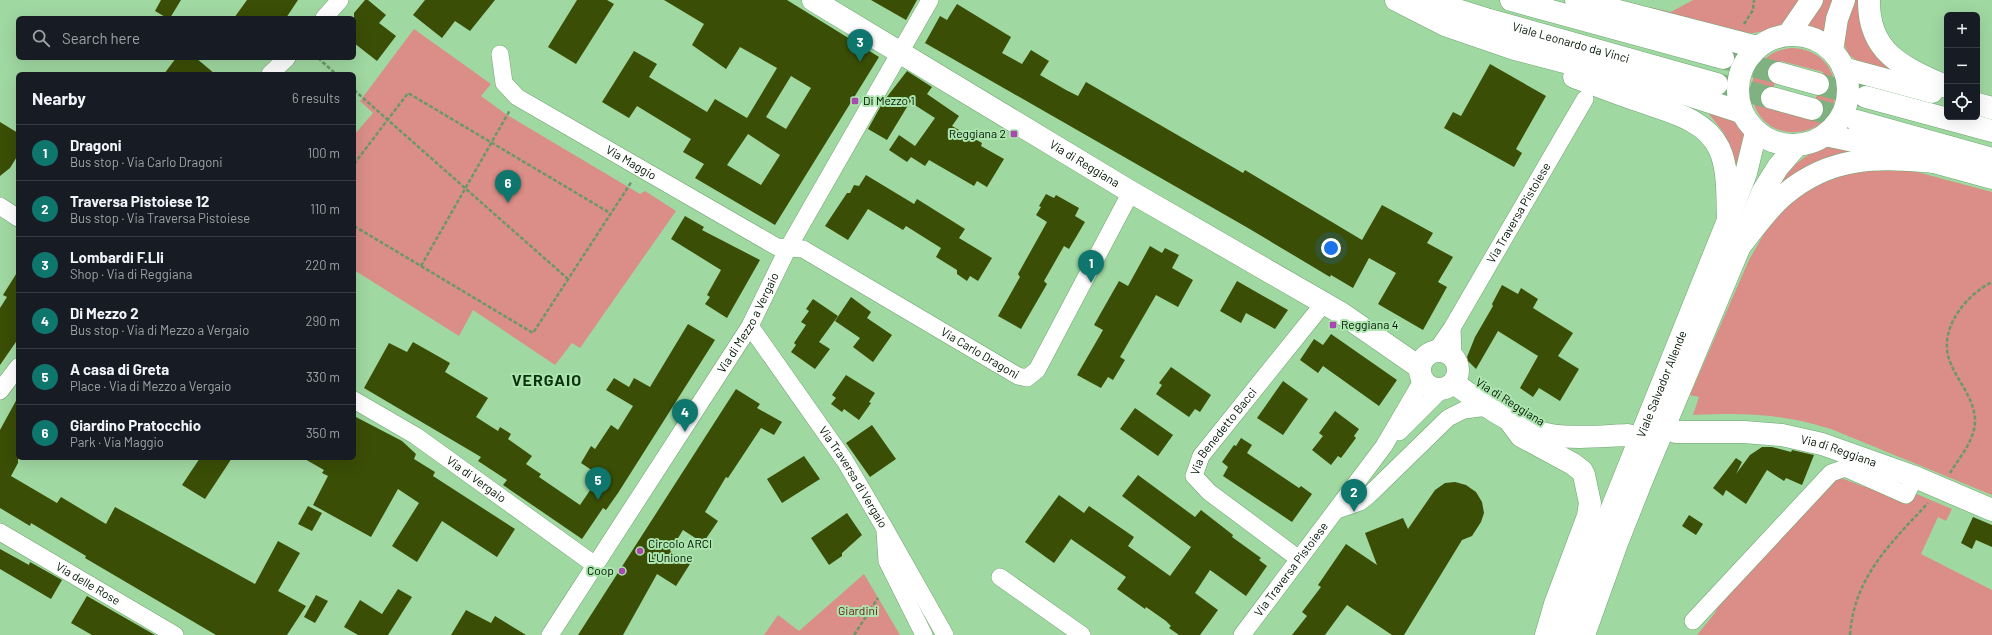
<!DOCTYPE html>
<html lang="en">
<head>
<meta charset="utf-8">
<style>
	:root { --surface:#171b24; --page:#20242c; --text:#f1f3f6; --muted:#9ea1a6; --line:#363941; --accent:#0f766e }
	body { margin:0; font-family:Barlow,sans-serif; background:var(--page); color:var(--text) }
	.controls { position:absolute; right:12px; top:12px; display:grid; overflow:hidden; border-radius:6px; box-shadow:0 4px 16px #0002 }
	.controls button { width:36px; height:36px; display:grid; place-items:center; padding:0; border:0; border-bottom:1px solid var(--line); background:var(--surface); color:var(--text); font:20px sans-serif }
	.you { position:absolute; left:1331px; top:248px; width:14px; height:14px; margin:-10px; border:3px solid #fff; border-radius:50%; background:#1a73e8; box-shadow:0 0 0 6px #1a73e833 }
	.badge { display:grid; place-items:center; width:26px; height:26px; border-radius:50%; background:var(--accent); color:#fff; font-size:13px; font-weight:700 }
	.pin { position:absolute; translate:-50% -33px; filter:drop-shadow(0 1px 2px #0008) }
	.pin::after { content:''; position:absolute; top:21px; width:14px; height:12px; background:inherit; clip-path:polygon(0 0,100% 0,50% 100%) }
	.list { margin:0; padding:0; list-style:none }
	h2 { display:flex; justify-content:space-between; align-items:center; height:52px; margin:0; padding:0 16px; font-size:17px }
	h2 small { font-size:13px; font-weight:400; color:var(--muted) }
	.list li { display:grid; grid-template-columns:26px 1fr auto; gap:12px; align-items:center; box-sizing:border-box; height:56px; padding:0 16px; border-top:1px solid var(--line) }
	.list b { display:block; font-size:15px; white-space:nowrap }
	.list p { margin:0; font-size:13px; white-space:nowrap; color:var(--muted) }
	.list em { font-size:13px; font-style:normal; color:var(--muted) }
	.icon { flex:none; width:22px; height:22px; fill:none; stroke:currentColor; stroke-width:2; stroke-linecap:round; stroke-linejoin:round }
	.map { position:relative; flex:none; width:1992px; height:635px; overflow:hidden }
	.search { position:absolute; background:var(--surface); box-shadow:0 4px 16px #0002; left:16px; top:16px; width:340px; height:44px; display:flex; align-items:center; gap:10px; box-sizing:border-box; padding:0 14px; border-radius:6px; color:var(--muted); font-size:15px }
	.panel { position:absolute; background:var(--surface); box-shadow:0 4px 16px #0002; left:16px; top:72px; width:340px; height:388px; border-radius:6px }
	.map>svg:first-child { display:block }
	.green { fill:#da8e87; fill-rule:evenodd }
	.building { fill:#3a4e06; fill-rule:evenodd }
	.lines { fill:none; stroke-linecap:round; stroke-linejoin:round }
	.highway-tunnel { stroke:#80b181; stroke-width:22; stroke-dasharray:22 11; stroke-linecap:butt }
	.street-casing { stroke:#6fa571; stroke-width:18 }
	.secondary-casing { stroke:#6fa571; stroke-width:23 }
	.primary-casing { stroke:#6fa571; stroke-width:23 }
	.highway-casing { stroke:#6fa571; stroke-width:23 }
	.path { stroke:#6b976c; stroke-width:2.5; stroke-dasharray:4 2; stroke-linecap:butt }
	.street { stroke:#fff; stroke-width:17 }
	.secondary { stroke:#fff; stroke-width:22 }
	.primary { stroke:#fff; stroke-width:22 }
	.highway { stroke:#fff; stroke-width:22 }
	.poi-dot { fill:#a948af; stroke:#ace5ae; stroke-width:1.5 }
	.labels { text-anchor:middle; stroke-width:4; stroke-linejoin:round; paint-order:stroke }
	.street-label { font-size:12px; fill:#021503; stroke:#ace5ae }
	.poi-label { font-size:12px; fill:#021503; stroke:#ace5ae; text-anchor:start }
	.park-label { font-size:12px; fill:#6d1617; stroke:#ace5ae }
	.district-label { font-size:16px; font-weight:bold; letter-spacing:1px; fill:#0a3310; stroke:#ace5ae }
</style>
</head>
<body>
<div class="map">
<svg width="1992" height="635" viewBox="0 0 1992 635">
	<rect width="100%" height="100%" fill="#a0d8a1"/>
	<g class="green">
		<path d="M1693 0H1803C1782 26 1780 30 1746 34L1647 14 1649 7 1671 12Z"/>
		<polygon points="1821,0 1834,0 1823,35 1805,28"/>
		<path d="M1854 0H1860L1893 68 1890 73C1880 69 1859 64 1852 57 1836 44 1849 15 1854 0Z"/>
		<polygon points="414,29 491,84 481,96 507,115 640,194 645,191 676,211 580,348 572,343 555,365 473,310 459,336 354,270 354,135 373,113 360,101"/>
		<path d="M1791 48C1847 48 1851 127 1797 132 1742 136 1734 54 1791 48ZM1781 61 1823 72 1810 119 1768 108Z"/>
		<path d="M1712 111C1725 116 1740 122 1746 137L1737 176 1724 133 1709 114Z"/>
		<path d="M1829 147 1862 149 1771 195C1786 173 1801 153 1829 147Z"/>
		<path d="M1902 168 1992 192V495L1831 429C1781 413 1744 413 1693 415L1699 397 1690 395 1749 260 1777 211 1835 173Z"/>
		<polygon points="1841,478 1865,487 1867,484 1902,503 1908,502 1914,493 1952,509 1946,521 1938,517 1921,554 1992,590 1992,635 1697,635 1715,613 1719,603 1834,480"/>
		<polygon points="864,574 900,635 764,635 778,615 799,631"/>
	</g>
	<g class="building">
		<polygon points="161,0 181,0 170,18 167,18 155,11"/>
		<polygon points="247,0 298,0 286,18 234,18"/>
		<polygon points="365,0 368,0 386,15 379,23 396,36 377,61 354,43 354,13"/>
		<polygon points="425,0 495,0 470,31 455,21 442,38 413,15"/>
		<polygon points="577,0 607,0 614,4 576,64 548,47"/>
		<path d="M664 0H787L879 57 775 225 695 178 704 164 683 152 691 139 637 106 629 118 602 102 634 51 657 64 649 77 707 112 715 99 747 118 777 68 740 47 726 69 692 45 704 24ZM791 76 811 88 786 129 766 117ZM748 134 780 155 761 185 727 165Z"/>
		<polygon points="871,0 917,0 906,20"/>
		<polygon points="957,4 1011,37 1002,53 1022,64 1031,50 1049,61 1040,75 1066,90 1078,96 1086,82 1243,173 1245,170 1362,240 1382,205 1433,233 1427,243 1453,257 1438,282 1447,287 1423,330 1378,304 1396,273 1369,258 1353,288 1331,275 1330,277 1248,228 925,43 940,16 947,20"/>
		<polygon points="176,58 196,58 215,74 164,74"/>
		<polygon points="1490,64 1546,96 1516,149 1522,153 1514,167 1444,128 1453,112 1461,116"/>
		<polygon points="907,71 932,87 927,94 959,116 952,126 982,143 981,146 1004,159 987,187 977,181 974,186 929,160 925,166 911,157 907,162 889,150 899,135 915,146 935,118 910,102 887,140 868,129 883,102"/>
		<polygon points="0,122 18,133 18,155 10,168 0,176"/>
		<polygon points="866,175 914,204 917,199 965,229 959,238 992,258 978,281 970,276 967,281 957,274 957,270 936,257 941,248 906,226 903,230 868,209 848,240 825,226 847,193 850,193 854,185 859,186"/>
		<polygon points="1046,194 1054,198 1056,195 1079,208 1075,216 1085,222 1069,249 1064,246 1044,281 1047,284 1021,329 998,316 1020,277 1018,274 1047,222 1036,215 1041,207 1039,206"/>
		<polygon points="685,216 704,227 702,230 760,260 727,318 705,304 710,297 707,295 721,270 671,239"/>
		<polygon points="1150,246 1162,253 1165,248 1179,255 1172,268 1193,280 1178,307 1156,295 1120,357 1125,360 1113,380 1108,377 1101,388 1077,375 1103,330 1094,325 1119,281 1128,286"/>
		<polygon points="18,271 18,339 0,365 0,308 7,297 3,295"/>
		<polygon points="1237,281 1288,310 1275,329 1246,313 1241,323 1220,311"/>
		<polygon points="1502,285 1518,294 1521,288 1538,299 1533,308 1573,333 1558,356 1579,369 1560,401 1539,388 1533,397 1520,388 1538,356 1498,331 1476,369 1468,361 1467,357 1475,337 1493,306 1492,304"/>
		<polygon points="851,297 871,312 867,318 892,335 873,362 853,347 860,338 835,321"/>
		<polygon points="813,299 838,316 819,342 830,349 815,369 791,352 796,345 794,343 806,325 801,322 809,311 806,309"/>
		<polygon points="688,324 715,340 618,493 606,510 603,508 582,539 503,485 507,480 478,461 481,457 364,388 389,343 407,352 413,342 450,363 445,372 488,398 476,417 498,431 500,427 511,434 508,439 532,456 526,464 541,474 539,477 580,505 597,480 590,476 593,471 581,463 591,446 595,449 611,425 618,430 633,406 606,390 614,378 629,387 634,378 650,387"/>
		<polygon points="1331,334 1397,380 1379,406 1323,366 1318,373 1300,360 1314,339 1323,345"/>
		<polygon points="1171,367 1211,395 1200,412 1195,409 1189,417 1156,394 1162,385 1159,383"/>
		<polygon points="846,375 875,393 869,402 871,403 859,420 844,409 842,412 831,404 836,398 832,395"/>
		<polygon points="1283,381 1308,399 1283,435 1257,418"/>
		<polygon points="736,389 760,404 757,408 782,422 774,435 761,428 728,478 726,477 705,512 718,521 703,543 683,530 670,551 690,564 676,586 657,574 623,635 578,635"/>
		<polygon points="18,397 18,463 11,476 57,503 61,497 106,524 115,507 255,584 278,541 300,553 278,591 306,606 287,635 216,635 85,558 86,556 31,523 30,526 0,508 0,430"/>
		<polygon points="1135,408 1173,435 1158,456 1120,429"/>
		<polygon points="1335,411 1359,429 1354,436 1356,438 1341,458 1338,456 1331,465 1312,450 1323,436 1319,433"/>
		<polygon points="354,416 402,441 416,454 414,459 435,472 433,476 515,529 497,557 442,521 417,562 392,546 419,503 398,489 371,537 313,505 328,476 322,473 324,470 303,458 354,458"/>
		<polygon points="872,425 896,459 870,477 846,443"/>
		<polygon points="1241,438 1252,445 1247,453 1299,488 1301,486 1312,494 1292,522 1223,476 1228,467 1222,462 1234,445 1236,446"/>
		<polygon points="1762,447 1772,447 1791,452 1792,450 1814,455 1802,485 1786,478 1784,481 1767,470 1746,504 1726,490 1723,496 1713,488 1736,458 1742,462 1736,474 1750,455"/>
		<polygon points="804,456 820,479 782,503 767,479"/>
		<polygon points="200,458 232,458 205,499 182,485"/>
		<polygon points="1138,475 1195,517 1201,510 1233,535 1232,537 1261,558 1259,560 1267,566 1246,596 1210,570 1195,593 1218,610 1200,635 1179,635 1169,628 1171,626 1166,621 1146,607 1145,609 1117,589 1126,577 1071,539 1054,563 1025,542 1059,495 1084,513 1089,506 1134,537 1128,546 1170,576 1191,547 1122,496"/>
		<polygon points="1455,482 1466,485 1476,492 1482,502 1484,513 1481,522 1472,536 1462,540 1404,635 1392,635 1347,605 1325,635 1292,635 1307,616 1302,612 1321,587 1318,585 1346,544 1377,565 1365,533 1403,518 1408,529 1435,490 1445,483"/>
		<polygon points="308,506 322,513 312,531 298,524"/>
		<polygon points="847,513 862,535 842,553 842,556 829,565 811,538"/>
		<polygon points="1689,515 1703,524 1696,535 1682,526"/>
		<polygon points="1973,517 1992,525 1992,547 1976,540 1972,549 1961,543"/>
		<polygon points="0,549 29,565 30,562 62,580 51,599 0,569"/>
		<polygon points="398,589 412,597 388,635 358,635 344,627 360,600 382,614"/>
		<polygon points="316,595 328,601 315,623 304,617"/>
		<polygon points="87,596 120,615 155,635 92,635 71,623"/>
		<polygon points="466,610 491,623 495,616 526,635 451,635"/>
	</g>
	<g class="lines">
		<g class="highway-tunnel">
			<polyline points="1723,58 1779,73"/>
			<polyline points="1717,84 1772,98"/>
			<polyline points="1818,84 1866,97"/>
			<polyline points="1812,109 1857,121"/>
		</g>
		<g class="street-casing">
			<g id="street">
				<polyline points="324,18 340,0"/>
				<path id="s1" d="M500 54 504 83 517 97 777 247 803 249 1018 376 1027 378 1037 370 1131 192"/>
				<polyline points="270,74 287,58"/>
				<polyline points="0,206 18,218"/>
				<path id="s2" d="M750 326 845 461 884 527 945 635"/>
				<polyline points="1452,328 1453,357"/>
				<path id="s3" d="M1436 351 1452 328 1585 99"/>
				<polyline points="0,391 18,367"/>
				<path id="s4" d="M354 400 416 436 595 565"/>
				<polyline points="1399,432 1442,389"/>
				<polyline points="1337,510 1360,502 1369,495 1448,418 1464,410 1488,407"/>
				<polyline points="885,531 887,561 924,635"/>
				<path id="s5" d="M0 532 175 635"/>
				<path id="s6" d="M1299 559 1209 492 1194 476 1201 456 1324 303"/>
				<polyline points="1000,577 1082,635"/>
				<polyline points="1693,621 1831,473 1845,468 1906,495 1915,477"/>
				<path id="s7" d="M550 635 750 326 788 248 930 0"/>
				<path id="s8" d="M1242 635 1384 446 1422 381"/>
			</g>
		</g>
		<g class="secondary-casing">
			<g id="secondary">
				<path id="s9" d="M813 0 1131 192 1341 313 1419 367"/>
				<circle cx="1439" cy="370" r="19"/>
				<path d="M1454 383C1483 404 1514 428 1551 435 1575 439 1602 436 1628 435"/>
				<polyline points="1509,420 1521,436 1573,464 1582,471 1584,475 1590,503 1588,516 1555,604 1546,635"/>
				<path id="s10" d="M1676 432H1744L1782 435 1822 444 1915 477 1992 510"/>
				<path id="s11" d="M1565 635 1589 565 1728 220 1746 173 1756 132"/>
				<polyline points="1584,635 1617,543 1642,480 1763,191 1778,167 1797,145"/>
			</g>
		</g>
		<g class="primary-casing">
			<g id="primary">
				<circle cx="1793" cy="90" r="55"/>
				<polyline points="1788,35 1812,0"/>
				<polyline points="1832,51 1837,19 1844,0"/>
			</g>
		</g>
		<g class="highway-casing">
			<g id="highway">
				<polyline points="1396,0 1445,25 1515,49 1676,91 1741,112"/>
				<path id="s12" d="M1425 0 1486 19 1717 84"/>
				<polyline points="1511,0 1723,58"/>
				<polyline points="1576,0 1757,47"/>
				<path d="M1869 0C1868 54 1905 68 1947 87"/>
				<polyline points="1843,68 1932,92"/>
				<polyline points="1779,73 1818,84"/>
				<path d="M1574 77C1596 85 1618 94 1640 101 1669 112 1704 118 1719 148 1729 169 1727 198 1728 220"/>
				<polyline points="1866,97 1992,131"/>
				<polyline points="1772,98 1812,109"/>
				<polyline points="1977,104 1992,108"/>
				<polyline points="1857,121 1992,159"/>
				<polyline points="1825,135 1868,144 1992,178"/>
				<path d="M1740 246C1754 229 1767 209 1784 195 1831 155 1878 157 1936 162"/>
			</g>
		</g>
		<g class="path">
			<polyline points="1744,24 1753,10 1754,0"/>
			<polyline points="318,58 336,74"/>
			<polyline points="354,90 568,279"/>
			<polyline points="354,164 408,93 610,213"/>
			<polyline points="354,226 533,333 632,181"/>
			<polyline points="421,266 510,110"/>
			<path d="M1950 473C1959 458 1975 440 1975 421 1975 398 1956 380 1949 359 1939 328 1966 295 1992 282"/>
			<polyline points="854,635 878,598"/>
			<path d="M1850 635C1854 577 1891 543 1928 503"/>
		</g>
		<use href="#street" class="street"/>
		<use href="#secondary" class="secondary"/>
		<use href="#primary" class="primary"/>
		<use href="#highway" class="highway"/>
	</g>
	<g class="poi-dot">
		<rect x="851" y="97" width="8" height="8" rx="2"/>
		<rect x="1010" y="130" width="8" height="8" rx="2"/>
		<rect x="1329" y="321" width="8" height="8" rx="2"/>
		<circle cx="640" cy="551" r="4"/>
		<circle cx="622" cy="571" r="4"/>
	</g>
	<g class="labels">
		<g class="street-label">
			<text dy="4" stroke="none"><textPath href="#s12" startOffset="152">Viale Leonardo da Vinci</textPath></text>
			<text dy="4" stroke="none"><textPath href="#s1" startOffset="180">Via Maggio</textPath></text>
			<text dy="4" stroke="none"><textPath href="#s9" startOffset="317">Via di Reggiana</textPath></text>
			<text dy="4" stroke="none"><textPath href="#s3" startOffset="161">Via Traversa Pistoiese</textPath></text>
			<text dy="4" stroke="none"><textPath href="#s7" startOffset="370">Via di Mezzo a Vergaio</textPath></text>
			<text dy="4" stroke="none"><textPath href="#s1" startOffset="580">Via Carlo Dragoni</textPath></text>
			<text dy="4" stroke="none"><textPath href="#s11" startOffset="269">Viale Salvador Allende</textPath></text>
			<text transform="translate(1510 402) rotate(32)" y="4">Via di Reggiana</text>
			<text dy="4" stroke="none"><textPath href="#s6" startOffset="188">Via Benedetto Bacci</textPath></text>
			<text dy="4" stroke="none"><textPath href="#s10" startOffset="165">Via di Reggiana</textPath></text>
			<text dy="4" stroke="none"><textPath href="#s2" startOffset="183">Via Traversa di Vergaio</textPath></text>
			<text dy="4" stroke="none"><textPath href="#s4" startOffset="146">Via di Vergaio</textPath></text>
			<text dy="4" stroke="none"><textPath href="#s8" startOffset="82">Via Traversa Pistoiese</textPath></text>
			<text dy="4" stroke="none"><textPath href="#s5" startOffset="102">Via delle Rose</textPath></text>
		</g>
		<g class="poi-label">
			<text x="863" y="105">Di Mezzo 1</text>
			<text x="1006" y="138" text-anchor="end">Reggiana 2</text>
			<text x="1341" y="329">Reggiana 4</text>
			<text x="648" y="548">Circolo ARCI<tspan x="648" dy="14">L'Unione</tspan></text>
			<text x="614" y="575" text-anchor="end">Coop</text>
		</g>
		<g class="park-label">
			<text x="858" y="615">Giardini</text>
		</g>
		<g class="district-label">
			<text x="547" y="386">VERGAIO</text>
		</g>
	</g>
</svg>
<div class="controls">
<button>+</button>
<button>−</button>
<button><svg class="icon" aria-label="locate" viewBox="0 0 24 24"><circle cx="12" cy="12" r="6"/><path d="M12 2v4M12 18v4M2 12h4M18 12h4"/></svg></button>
</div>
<div class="you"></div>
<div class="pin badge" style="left:1091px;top:283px">1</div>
<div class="pin badge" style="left:1354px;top:512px">2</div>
<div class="pin badge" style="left:860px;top:62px">3</div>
<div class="pin badge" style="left:685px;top:432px">4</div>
<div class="pin badge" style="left:598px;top:500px">5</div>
<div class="pin badge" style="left:508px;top:203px">6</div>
<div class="search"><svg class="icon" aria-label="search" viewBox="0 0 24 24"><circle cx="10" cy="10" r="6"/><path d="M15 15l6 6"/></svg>Search here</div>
<section class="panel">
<h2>Nearby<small>6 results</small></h2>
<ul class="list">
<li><span class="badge">1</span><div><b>Dragoni</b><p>Bus stop · Via Carlo Dragoni</p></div><em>100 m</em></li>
<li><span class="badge">2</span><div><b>Traversa Pistoiese 12</b><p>Bus stop · Via Traversa Pistoiese</p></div><em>110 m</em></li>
<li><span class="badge">3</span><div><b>Lombardi F.Lli</b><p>Shop · Via di Reggiana</p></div><em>220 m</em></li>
<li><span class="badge">4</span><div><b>Di Mezzo 2</b><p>Bus stop · Via di Mezzo a Vergaio</p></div><em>290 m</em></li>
<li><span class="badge">5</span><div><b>A casa di Greta</b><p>Place · Via di Mezzo a Vergaio</p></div><em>330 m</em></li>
<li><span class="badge">6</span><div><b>Giardino Pratocchio</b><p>Park · Via Maggio</p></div><em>350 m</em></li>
</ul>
</section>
</div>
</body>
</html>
